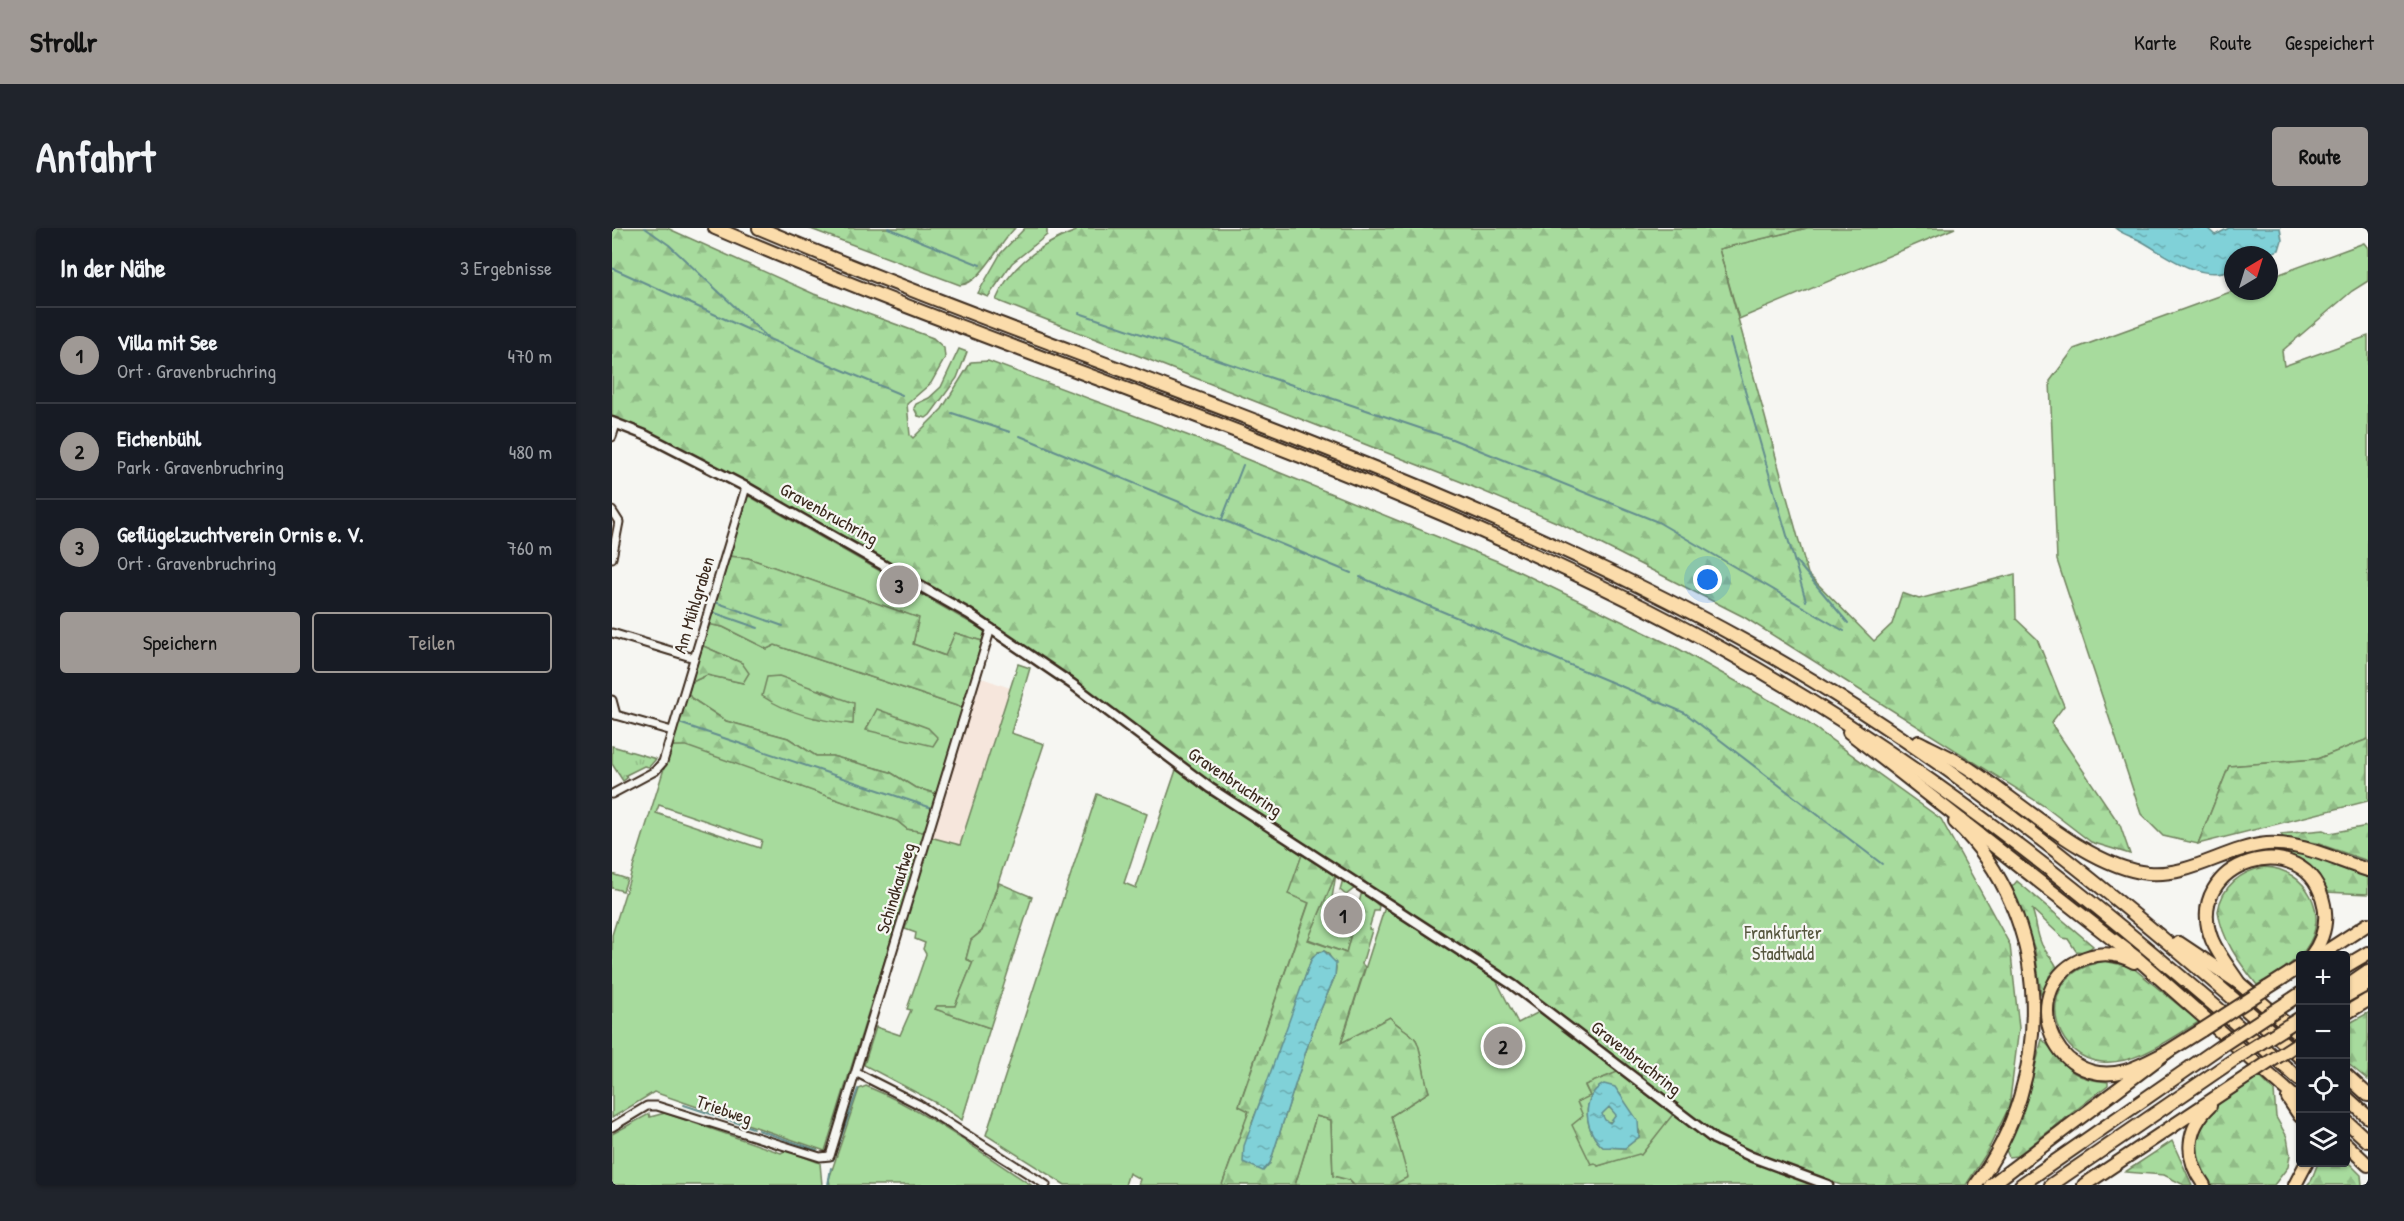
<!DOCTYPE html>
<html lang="de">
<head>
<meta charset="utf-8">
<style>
	:root { --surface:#171b24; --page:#20242c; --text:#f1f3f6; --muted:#9ea1a6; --line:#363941; --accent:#9f9995 }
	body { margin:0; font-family:"Patrick Hand",sans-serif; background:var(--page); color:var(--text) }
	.controls { position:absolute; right:18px; bottom:18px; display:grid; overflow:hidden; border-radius:6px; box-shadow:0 2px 4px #0004 }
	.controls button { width:54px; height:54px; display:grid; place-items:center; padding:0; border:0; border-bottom:2px solid var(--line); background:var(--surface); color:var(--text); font:30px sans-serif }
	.compass { position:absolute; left:1612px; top:18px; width:54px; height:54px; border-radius:50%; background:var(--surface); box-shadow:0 2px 4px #0004; rotate:38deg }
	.you { position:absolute; left:1096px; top:352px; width:21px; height:21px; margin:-15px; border:4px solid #fff; border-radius:50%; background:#1a73e8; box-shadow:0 0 0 9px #1a73e833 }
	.badge { display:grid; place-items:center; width:39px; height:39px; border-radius:50%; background:var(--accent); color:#111; font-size:20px; font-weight:700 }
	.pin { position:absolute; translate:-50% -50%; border:3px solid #fff; box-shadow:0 2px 6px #0006 }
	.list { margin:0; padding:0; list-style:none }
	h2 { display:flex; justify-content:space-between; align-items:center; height:78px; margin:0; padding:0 24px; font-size:26px }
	h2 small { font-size:20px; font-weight:400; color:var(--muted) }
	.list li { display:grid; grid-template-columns:39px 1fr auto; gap:18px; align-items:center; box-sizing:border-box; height:96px; padding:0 24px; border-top:2px solid var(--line) }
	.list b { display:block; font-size:22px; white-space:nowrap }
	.list p { margin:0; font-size:20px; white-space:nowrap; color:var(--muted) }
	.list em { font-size:20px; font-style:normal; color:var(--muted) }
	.actions { display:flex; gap:12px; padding:18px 24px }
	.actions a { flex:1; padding:14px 0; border:2px solid var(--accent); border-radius:6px; text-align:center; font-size:21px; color:var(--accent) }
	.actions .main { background:var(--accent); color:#111 }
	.icon { flex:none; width:33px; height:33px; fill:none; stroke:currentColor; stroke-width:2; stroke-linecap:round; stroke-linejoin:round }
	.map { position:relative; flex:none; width:1756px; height:957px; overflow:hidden; border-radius:6px }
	header { display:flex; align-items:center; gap:36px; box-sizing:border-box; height:84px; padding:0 30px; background:var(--accent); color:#111 }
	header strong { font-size:28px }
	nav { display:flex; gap:33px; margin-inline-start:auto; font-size:21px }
	.intro { display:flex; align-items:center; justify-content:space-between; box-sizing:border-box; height:144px; padding:0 36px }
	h1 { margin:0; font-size:42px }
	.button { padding:15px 27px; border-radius:6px; background:var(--accent); color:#111; font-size:21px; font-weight:700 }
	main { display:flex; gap:36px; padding:0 36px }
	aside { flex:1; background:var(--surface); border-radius:6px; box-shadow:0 2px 4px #0004 }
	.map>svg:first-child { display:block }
	.built { fill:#f6e6dc }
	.green { fill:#a7db9d; stroke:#71825e; stroke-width:1.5; fill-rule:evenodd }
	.forest { fill:url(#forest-firs); stroke:#71825e; stroke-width:1.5; fill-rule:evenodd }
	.park { fill:url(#park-tufts); stroke:#71825e; stroke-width:1.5 }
	.water { fill:url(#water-ripples); stroke:#648e8e; stroke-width:1.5; fill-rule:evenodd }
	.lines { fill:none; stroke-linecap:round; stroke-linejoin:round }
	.stream { stroke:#648e8e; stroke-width:2 }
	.minor-casing { stroke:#3b2a1e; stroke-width:11 }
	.tertiary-casing { stroke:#3b2a1e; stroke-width:13 }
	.motorway-casing { stroke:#3b2a1e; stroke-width:16 }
	.minor { stroke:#f6f6f2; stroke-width:7 }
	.tertiary { stroke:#f6f6f2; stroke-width:8 }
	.motorway { stroke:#fbdcab; stroke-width:12 }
	.motorway-bridge-casing { stroke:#3b2a1e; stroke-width:16; stroke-linecap:butt }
	.motorway-bridge { stroke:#fbdcab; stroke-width:12 }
	.labels { text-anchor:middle; stroke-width:4.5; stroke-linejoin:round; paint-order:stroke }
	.street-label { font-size:18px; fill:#3b2a1e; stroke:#f6f6f2 }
	.park-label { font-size:18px; fill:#56563e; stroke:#f6f6f2 }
</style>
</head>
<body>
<header>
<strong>Strollr</strong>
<nav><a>Karte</a><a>Route</a><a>Gespeichert</a></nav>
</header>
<div class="intro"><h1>Anfahrt</h1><a class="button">Route</a></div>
<main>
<aside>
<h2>In der Nähe<small>3 Ergebnisse</small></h2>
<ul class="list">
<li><span class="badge">1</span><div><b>Villa mit See</b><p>Ort · Gravenbruchring</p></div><em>470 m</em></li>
<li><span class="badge">2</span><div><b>Eichenbühl</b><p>Park · Gravenbruchring</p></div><em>480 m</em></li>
<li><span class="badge">3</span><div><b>Geflügelzuchtverein Ornis e. V.</b><p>Ort · Gravenbruchring</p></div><em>760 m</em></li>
</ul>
<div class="actions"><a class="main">Speichern</a><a>Teilen</a></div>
</aside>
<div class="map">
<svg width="1756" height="957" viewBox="0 0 1756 957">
	<defs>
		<pattern id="forest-firs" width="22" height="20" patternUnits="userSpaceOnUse" patternTransform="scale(1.5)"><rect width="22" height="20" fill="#a7db9d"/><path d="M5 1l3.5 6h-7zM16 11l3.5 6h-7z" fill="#91bc87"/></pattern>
		<pattern id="park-tufts" width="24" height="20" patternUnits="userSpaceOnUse" patternTransform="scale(1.5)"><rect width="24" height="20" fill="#a7db9d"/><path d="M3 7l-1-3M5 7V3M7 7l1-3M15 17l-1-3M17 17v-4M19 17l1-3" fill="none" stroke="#91bc87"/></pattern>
		<pattern id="water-ripples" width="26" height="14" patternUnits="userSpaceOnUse" patternTransform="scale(1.5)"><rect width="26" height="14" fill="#80d1d8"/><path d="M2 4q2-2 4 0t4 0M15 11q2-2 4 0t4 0" fill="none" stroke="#6aaaaf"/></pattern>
	</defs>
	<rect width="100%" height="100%" fill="#f6f6f2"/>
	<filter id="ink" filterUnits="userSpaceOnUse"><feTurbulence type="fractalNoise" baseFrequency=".0167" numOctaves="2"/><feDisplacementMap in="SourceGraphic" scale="12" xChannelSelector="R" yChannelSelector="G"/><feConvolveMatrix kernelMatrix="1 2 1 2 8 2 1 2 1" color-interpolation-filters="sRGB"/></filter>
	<g filter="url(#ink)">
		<polygon class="built" points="367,449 398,460 348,617 318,609"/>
		<g class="green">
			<polygon points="1195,0 1343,0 1127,91 1107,21"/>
			<polygon points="1752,15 1756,20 1756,53 1740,63 1670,123 1672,138 1756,108 1756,511 1705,531 1617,538 1586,616 1551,608 1529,586 1445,332 1438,153 1462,121 1621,63 1657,63 1657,50"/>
			<polygon points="135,267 373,403 370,413 343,405 334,428 301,416 306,390 136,330 116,328"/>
			<path d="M95 396 111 399 155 421 163 417 351 480 325 566 302 559 278 544 220 528H204L176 510 114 493 79 470 75 463 78 455 95 447 131 455 130 435 89 417ZM207 461 224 468 240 496 202 490Z"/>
			<polygon points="406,436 418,440 399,505 432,516 370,703 359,712 354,731 361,734 343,778 325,778 324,781 378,800 350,892 324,875 252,837 264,799 288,807 299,782 295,781 314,726 311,721 313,715 303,711 304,705 293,701 295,695 292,693 318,609 348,617"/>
			<path d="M74 517 285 593 295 601 311 604 314 600 213 923 42 864 0 890V707L59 518ZM47 577 150 612 148 620 44 585Z"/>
			<polygon points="564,542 619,580 691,624 697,674 627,877 637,882 610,957 526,957 528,951 517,945 513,957 453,957 374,907 485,566 535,586 512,655 524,660"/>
			<polygon points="724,646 720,670 723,671 724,668 727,672 736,672 735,674 748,678 734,725 696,711"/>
			<polygon points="731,651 744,659 734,667 728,662"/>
			<path d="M773 679 882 748 906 795 931 782 1008 843 973 858 978 868 971 888 986 938 1027 925 1062 885 1129 927 1205 957H781L795 949 779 888 817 864C811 849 810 823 804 812 797 802 785 799 778 790L729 816Z"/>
			<path d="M254 858C314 883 365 922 419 957H218L217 951 247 861Z"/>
			<polygon points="53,885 169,925 174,922 208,935 210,957 0,957 0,906 37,886 38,889"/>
			<polygon points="704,888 719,892 721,948 737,952 742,957 683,957"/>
		</g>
		<g class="forest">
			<polygon points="0,0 55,0 202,66 321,110 332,120 333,130 319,155 295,176 298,207 301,210 330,181 359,134 376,133 580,209 885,333 1067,421 1189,490 1329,591 1398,717 1407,800 1397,879 1374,926 1354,957 1229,957 1144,928 1100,906 873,734 576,539 484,469 390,404 254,320 23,198 0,189"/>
			<path d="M196 0H403C387 16 368 57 348 57Z"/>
			<polygon points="413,0 435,0 435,7 400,35 376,69 366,65 389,25"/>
			<path d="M463 0H1195L1107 21 1196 346 1262 413 1280 396 1290 365 1307 371 1403 346 1404 391 1425 411 1452 478 1439 495 1508 597 1518 626 1479 614 1432 578 1132 389 951 297 847 253 384 72C398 38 429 16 464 3Z"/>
			<polygon points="347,121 355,124 345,150 318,187 314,190 306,188 302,180 304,176 317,170 329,159"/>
			<polygon points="116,328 136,330 307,390 301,416 333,428 343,405 370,413 351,480 163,417 155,421 111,399 95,396"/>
			<polygon points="89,417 130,435 137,445 131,455 95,447 78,455"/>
			<path d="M167 448 242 475 241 496C208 493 177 486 150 468L155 449Z"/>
			<polygon points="75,463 79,470 114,493 176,510 204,528 220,528 278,544 302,559 325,566 314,600 311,604 295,601 285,593 74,518 59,518"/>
			<polygon points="265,481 316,500 326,510 321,518 254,502"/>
			<polygon points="1756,511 1756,573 1586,616 1617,538 1705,531"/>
			<polygon points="1756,598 1756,633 1704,615 1671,610 1669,606 1711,602 1718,605"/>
			<path d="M1671 621 1756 646V666L1713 664C1705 648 1689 633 1672 627Z"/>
			<path d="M691 624 724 646 696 712 734 725 750 663 767 678 766 683H762L757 701 760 702 750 736 753 739 729 815 778 789C785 799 797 802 804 812 809 819 812 850 817 864L779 888 796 949 781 957H742L737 952 721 948 719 892 704 888 683 957H610L637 883 627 878 697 675 676 666ZM712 723 716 725 724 740 723 748 703 795 658 935 640 894 658 852 699 732 706 724Z"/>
			<path d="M1653 639C1694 641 1720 686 1693 722 1681 737 1661 747 1645 757 1627 734 1610 712 1606 683 1610 658 1629 643 1653 639Z"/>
			<path d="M1405 653 1481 718 1473 724 1464 723 1456 711 1451 710 1420 681C1425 694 1424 704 1430 717 1435 727 1442 731 1445 740L1437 748 1435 760 1429 766 1423 722 1400 659Z"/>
			<polygon points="387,655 420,669 378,800 323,781 325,778 343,778 361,734 354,731 359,712 370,703"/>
			<path d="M1492 733 1520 739 1587 794C1559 810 1525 837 1490 834 1447 831 1426 772 1462 745 1470 738 1482 736 1492 733Z"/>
			<polygon points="1756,785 1756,852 1734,834 1734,797"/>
			<path d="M1430 811C1455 836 1454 851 1496 854V857L1405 928 1397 929 1394 922 1417 864Z"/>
			<path d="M1008 843 1062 885 1029 927 1027 926 986 938 983 935 979 936 960 897 971 888 965 874 978 868 973 857ZM992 857 1008 866 1028 904 1027 909 1013 920 991 919C973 905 967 868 992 857Z"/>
			<path d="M1647 848 1662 863 1664 889 1675 909 1678 927 1676 939 1662 957H1599C1562 903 1603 874 1647 848Z"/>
			<circle cx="997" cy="887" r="7"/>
			<polygon points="1560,913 1580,957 1572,957 1552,947 1513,944"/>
			<polygon points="1734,932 1749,947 1750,957 1695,957 1699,953 1706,935 1734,934"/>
		</g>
		<g class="park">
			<polygon points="0,518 44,531 37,539 32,538 14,547 15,550 11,553 0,536"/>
			<polygon points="0,646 15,651 11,663 0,660"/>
		</g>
		<g class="water">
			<path d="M1503 0H1595L1603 7 1617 0H1668L1670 12 1667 22 1654 27H1621V41C1588 55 1556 28 1529 13 1520 8 1511 7 1503 0Z"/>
			<polygon points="712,723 724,735 723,748 703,795 658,935 651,943 631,934 632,918 699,732 705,725"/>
			<path d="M992 856 1003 859 1026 893 1027 909 1013 920 991 919C973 905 967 868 992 856ZM997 879 1004 887 998 895 993 892 990 886Z"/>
		</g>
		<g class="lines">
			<g class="stream">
				<polyline points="33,0 57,17 155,109"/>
				<polyline points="276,0 368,37"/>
				<polyline points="0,40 157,111 290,167"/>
				<polyline points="467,85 840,211 1046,294 1232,403"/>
				<polyline points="1118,111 1194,373"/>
				<polyline points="340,185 398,204"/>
				<polyline points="408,208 739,345"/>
				<polyline points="136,267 67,495 320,580"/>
				<polyline points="610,291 631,237"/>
				<polyline points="1184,333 1236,395"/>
				<polyline points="748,349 1073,485 1270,636"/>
				<polyline points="103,374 171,398"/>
				<polyline points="100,384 146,400"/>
				<polyline points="72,877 141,900"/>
				<polyline points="146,902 205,922"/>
				<polyline points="217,917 237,851"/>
				<polyline points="221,932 246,861"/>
				<polyline points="216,957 219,940"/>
			</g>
			<g class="minor-casing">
				<g id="minor">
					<polyline points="0,209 4,196"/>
					<polyline points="0,283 7,294 0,330"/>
					<polyline points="0,405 82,430"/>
					<polyline points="0,472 4,487 2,486"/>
					<polyline points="4,487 60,503"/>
					<polyline points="0,566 43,543 51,534 134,259"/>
					<polyline points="245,845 306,876 434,957"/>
					<polyline points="0,899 35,878 45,878 208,929 218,928 379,400"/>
				</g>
			</g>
			<g class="tertiary-casing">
				<polyline id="tertiary" points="0,194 33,207 134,259 357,386 460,456 598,560 901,757 1102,911 1140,929 1216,957"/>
			</g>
			<g class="motorway-casing">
				<g id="motorway">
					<path d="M103 0C437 144 792 245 1112 422 1323 539 1508 693 1688 852"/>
					<path d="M147 0C476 139 822 241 1136 415 1338 527 1516 677 1688 829"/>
					<polyline points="1237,504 1527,732 1688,874"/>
					<path d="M1307 514C1324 523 1343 531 1359 542 1408 574 1478 640 1536 645 1579 649 1613 620 1655 616 1690 614 1723 632 1756 642"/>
					<path d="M1343 594C1443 689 1443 851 1364 957"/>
					<polyline points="1567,715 1627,755 1688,808"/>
					<polyline points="1707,728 1756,696"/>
					<path d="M1522 734C1506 725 1490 724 1473 730 1403 756 1438 863 1513 843 1527 839 1541 831 1555 824"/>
					<polyline points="1734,738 1756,725"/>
					<path d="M1627 755C1618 741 1607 728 1600 712 1568 633 1696 594 1712 677 1716 696 1711 712 1699 728"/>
					<polyline points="1734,758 1756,743"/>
					<polyline points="1655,760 1688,739"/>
					<polyline points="1734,768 1756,756"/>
					<polyline points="1673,776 1688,766"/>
					<polyline points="1734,785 1756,772"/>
					<polyline points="1734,847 1756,867"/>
					<polyline points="1734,869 1756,889"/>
					<polyline points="1676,870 1688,888"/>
					<polyline points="1734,893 1756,913"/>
					<polyline points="1734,916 1756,937"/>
					<polyline points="1379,957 1555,824 1590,802"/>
					<polyline points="1409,957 1609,818"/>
					<polyline points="1439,957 1623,831"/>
					<polyline points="1472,957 1639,846"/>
					<path d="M1592 957C1572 930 1574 901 1598 878"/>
					<polyline points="1683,957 1695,934"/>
				</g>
			</g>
			<use href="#minor" class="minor"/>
			<use href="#tertiary" class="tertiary"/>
			<use href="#motorway" class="motorway"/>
			<g class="motorway-bridge-casing">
				<g id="motorway-bridge">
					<polyline points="1590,802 1655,760"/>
					<polyline points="1609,818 1673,776"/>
					<polyline points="1623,831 1688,790"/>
					<polyline points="1639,846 1688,814"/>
				</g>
			</g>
			<use href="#motorway-bridge" class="motorway-bridge"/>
		</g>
	</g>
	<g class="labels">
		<g class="street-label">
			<text transform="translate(217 286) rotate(29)" y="6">Gravenbruchring</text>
			<text transform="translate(82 377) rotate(-73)" y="6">Am Mühlgraben</text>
			<text transform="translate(623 554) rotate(34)" y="6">Gravenbruchring</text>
			<text transform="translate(284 660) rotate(-73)" y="6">Schindkautweg</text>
			<text transform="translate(1024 830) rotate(38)" y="6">Gravenbruchring</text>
			<text transform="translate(112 882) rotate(19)" y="6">Triebweg</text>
		</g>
		<g class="park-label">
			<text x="1171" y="711">Frankfurter<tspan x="1171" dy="21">Stadtwald</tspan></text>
		</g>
	</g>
</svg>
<div class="controls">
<button>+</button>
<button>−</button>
<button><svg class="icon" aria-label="locate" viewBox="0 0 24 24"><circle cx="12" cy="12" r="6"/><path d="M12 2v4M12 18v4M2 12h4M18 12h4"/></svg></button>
<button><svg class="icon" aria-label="layers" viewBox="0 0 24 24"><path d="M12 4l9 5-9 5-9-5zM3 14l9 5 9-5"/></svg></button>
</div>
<svg class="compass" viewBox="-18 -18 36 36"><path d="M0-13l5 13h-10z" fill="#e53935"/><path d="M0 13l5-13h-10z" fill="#9ea1a6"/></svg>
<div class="you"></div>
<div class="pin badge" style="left:731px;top:687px">1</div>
<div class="pin badge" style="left:891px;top:818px">2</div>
<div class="pin badge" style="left:287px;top:357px">3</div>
</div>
</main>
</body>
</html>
